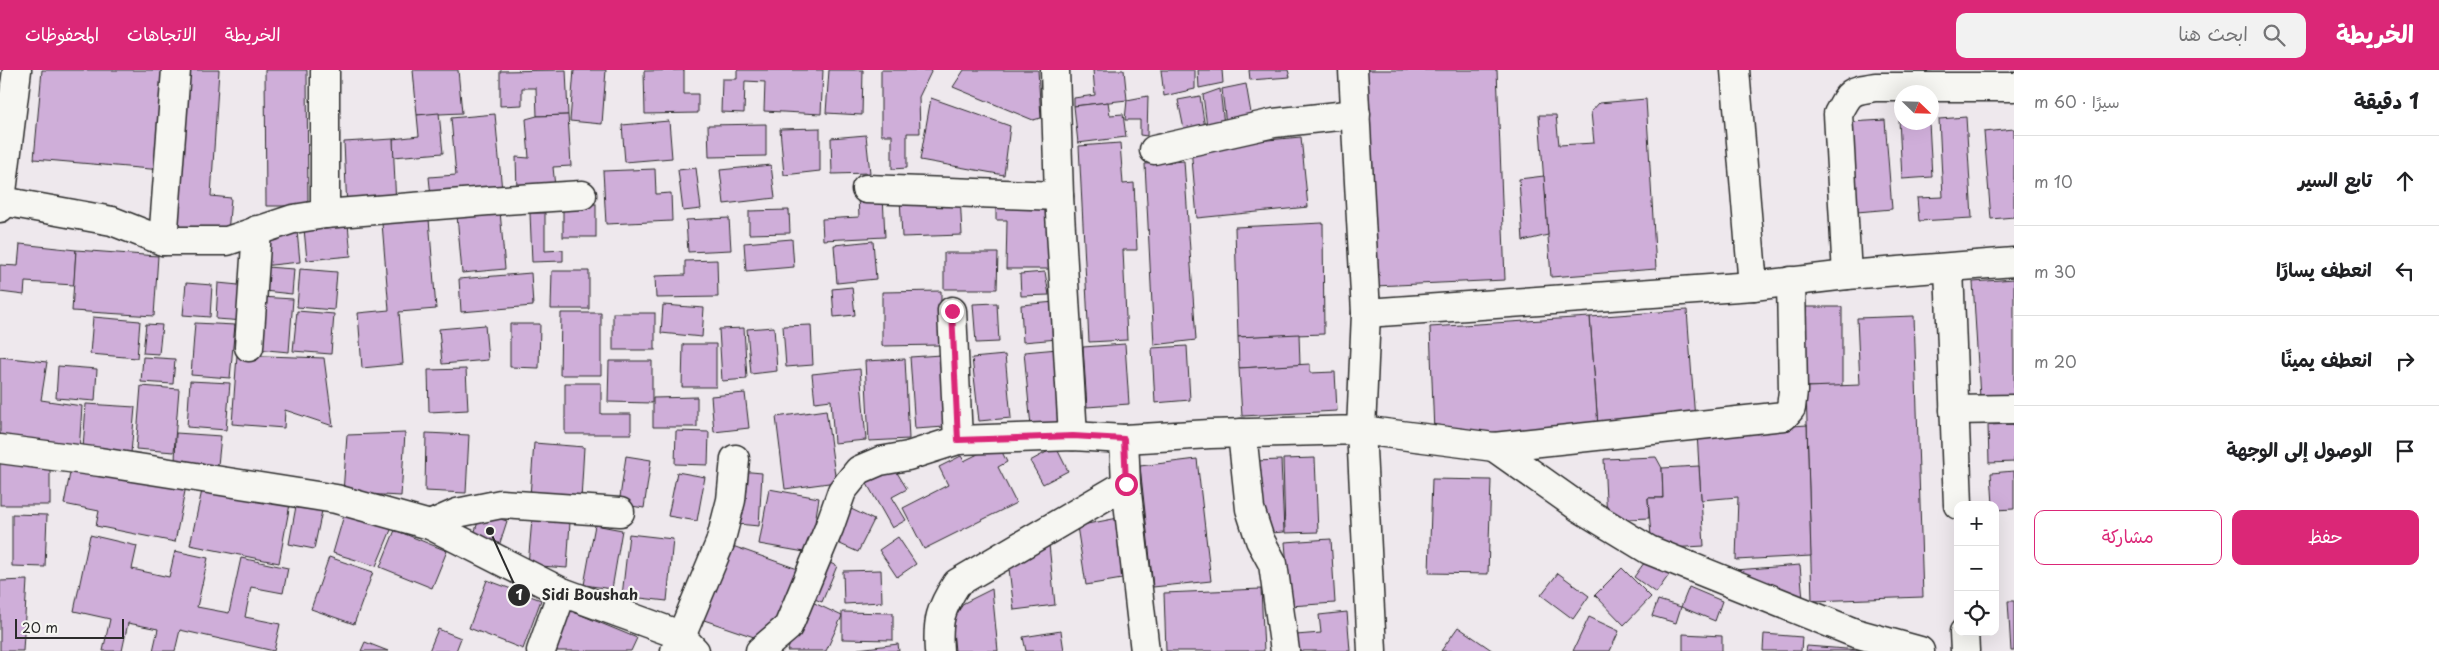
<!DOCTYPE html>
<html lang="ar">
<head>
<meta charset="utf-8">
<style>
	:root { --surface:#fff; --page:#f2f2f2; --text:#202124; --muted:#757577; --line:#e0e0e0; --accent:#db2777 }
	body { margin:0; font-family:"Playpen Sans","Playpen Sans Arabic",sans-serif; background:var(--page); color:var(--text); direction:rtl }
	.controls { position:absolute; right:15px; bottom:15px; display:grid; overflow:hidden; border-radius:10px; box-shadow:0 5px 20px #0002 }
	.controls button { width:45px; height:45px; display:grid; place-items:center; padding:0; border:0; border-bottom:1px solid var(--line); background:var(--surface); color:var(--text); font:25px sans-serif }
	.compass { position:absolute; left:1894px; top:15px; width:45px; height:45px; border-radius:50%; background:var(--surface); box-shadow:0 5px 20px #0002; rotate:113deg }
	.scale { position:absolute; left:15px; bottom:12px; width:109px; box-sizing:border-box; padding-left:5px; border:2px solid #2b2b2b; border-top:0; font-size:14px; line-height:18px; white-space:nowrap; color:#2b2b2b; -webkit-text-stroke:4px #f6f6f2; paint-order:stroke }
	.stop { position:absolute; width:15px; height:15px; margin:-11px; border:4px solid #db2777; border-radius:50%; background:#fff }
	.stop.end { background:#db2777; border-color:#fff; box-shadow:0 1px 5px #0008 }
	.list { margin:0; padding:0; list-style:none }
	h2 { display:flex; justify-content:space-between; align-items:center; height:65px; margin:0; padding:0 20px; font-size:21px }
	h2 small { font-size:16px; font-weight:400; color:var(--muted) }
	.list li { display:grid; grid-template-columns:32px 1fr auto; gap:15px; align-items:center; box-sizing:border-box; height:90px; padding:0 20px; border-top:1px solid var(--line) }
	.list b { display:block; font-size:19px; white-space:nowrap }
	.list em { font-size:16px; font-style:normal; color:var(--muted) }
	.actions { display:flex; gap:10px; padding:15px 20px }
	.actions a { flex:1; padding:11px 0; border:1px solid var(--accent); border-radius:10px; text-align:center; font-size:18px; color:var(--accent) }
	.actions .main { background:var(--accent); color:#fff }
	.icon { flex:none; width:28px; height:28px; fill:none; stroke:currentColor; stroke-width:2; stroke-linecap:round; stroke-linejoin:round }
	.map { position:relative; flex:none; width:2014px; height:581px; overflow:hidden; direction:ltr }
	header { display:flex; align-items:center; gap:30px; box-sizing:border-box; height:70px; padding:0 25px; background:var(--accent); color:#fff }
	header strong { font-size:24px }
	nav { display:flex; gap:28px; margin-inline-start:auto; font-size:18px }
	.search { width:350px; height:45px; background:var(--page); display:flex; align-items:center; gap:12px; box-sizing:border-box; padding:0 18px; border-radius:10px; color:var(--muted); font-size:19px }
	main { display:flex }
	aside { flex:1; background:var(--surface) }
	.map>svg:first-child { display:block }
	.building { fill:#cfaed9; stroke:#2b2b2b }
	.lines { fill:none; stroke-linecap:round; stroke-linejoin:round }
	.minor-casing { stroke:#2b2b2b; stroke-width:31 }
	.minor { stroke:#f6f6f2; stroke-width:28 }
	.route { stroke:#db2777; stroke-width:6 }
	.leader { fill:none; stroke:#2b2b2b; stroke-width:2 }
	.callout-dot { fill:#2b2b2b; stroke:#f6f6f2; stroke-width:2 }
	.mark-label { font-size:15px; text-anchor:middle; font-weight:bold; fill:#fff }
	.callout-label { font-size:15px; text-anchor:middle; font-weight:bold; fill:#2b2b2b; stroke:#f6f6f2; stroke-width:4.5; stroke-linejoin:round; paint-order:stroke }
</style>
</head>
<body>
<header>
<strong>الخريطة</strong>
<div class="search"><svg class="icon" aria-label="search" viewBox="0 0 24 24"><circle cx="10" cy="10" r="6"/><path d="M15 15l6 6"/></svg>ابحث هنا</div>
<nav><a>الخريطة</a><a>الاتجاهات</a><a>المحفوظات</a></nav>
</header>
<main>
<aside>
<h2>1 دقيقة<small>سيرًا · 60 m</small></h2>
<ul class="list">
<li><svg class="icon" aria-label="ahead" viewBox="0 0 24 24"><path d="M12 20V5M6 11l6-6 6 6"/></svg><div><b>تابع السير</b></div><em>10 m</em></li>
<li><svg class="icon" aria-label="left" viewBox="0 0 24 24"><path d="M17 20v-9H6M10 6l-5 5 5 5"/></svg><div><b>انعطف يسارًا</b></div><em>30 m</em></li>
<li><svg class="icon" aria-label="right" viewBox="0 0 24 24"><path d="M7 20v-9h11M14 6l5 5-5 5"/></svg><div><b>انعطف يمينًا</b></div><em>20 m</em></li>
<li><svg class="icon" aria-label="arrive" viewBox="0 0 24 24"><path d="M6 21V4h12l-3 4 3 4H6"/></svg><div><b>الوصول إلى الوجهة</b></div></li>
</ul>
<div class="actions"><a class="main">حفظ</a><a>مشاركة</a></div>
</aside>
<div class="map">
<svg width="2014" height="581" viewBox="0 0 2014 581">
	<rect width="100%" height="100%" fill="#eee8ed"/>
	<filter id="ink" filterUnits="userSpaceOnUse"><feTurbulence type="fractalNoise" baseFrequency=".02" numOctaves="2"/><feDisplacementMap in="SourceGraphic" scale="10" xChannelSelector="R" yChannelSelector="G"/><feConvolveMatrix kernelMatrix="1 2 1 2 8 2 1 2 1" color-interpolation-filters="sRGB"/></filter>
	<g filter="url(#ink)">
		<g class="building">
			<polygon points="42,0 170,0 162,100 34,89"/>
			<polygon points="182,0 219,0 211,126 231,128 228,163 172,160"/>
			<polygon points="265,0 307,0 308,136 266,136"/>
			<polygon points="413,0 458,0 462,43 417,45"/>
			<polygon points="566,0 568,45 537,46 536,18 522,18 522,35 500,36 500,1"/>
			<polygon points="574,0 606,0 602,54 570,51"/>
			<polygon points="684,0 684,24 698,24 698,43 645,44 644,1"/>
			<polygon points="737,0 823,0 821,44 764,41 765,12 745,11 744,43 721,42 722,9 737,9"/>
			<polygon points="829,0 863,0 862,45 826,43"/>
			<polygon points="881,0 932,0 919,27 920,63 907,63 907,98 892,99 892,65 881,65"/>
			<polygon points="964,0 1038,0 1041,48 1033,50 953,17"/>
			<polygon points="1093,0 1124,0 1127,30 1074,36 1074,28 1095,25"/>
			<polygon points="1161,0 1195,0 1195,19 1164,26"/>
			<polygon points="1198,0 1222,0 1223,13 1199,18"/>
			<polygon points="1249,0 1288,0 1290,7 1250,10"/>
			<polygon points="1367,0 1497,0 1505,210 1375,216"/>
			<polygon points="1246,14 1252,49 1226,55 1222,19"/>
			<polygon points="1220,19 1224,55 1207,57 1203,25"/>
			<polygon points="1148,26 1147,66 1140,65 1140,50 1125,50 1127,30"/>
			<polygon points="1200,26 1205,58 1185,64 1178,30"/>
			<polygon points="931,28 1010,56 1004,105 920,90"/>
			<polygon points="1646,29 1656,199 1551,207 1539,45 1556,45 1559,75 1594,73 1591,42 1599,33"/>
			<polygon points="1108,32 1110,45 1123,44 1126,67 1078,73 1074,36"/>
			<polygon points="439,43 443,83 393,87 393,69 419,66 417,45"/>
			<polygon points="495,44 502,121 431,127 429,107 456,105 451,48"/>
			<polygon points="568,45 571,96 553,97 555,117 517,121 516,87 529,88 526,49 537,46"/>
			<polygon points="1966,47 1972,148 1919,151 1917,128 1943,127 1939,49"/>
			<polygon points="1899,49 1902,49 1902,52 1929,52 1932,107 1902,109"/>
			<polygon points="1885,50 1892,139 1857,142 1850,52"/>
			<polygon points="669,51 672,88 625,92 622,55"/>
			<polygon points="766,54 766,86 709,87 708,55"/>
			<polygon points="820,58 820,101 784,105 780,59"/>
			<polygon points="2014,59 2014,147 1991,149 1984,62"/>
			<polygon points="866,65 870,103 832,104 831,68"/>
			<polygon points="1301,67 1308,137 1197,148 1191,77"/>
			<polygon points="393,69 396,137 347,140 344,72"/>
			<polygon points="1120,73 1123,114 1134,113 1137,180 1123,180 1127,270 1089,272 1079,76"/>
			<polygon points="1184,91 1196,270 1154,275 1145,94"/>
			<polygon points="771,95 775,128 724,134 720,100"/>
			<polygon points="696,98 701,139 683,141 678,100"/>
			<polygon points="655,99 656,124 671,123 672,151 606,154 603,101"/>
			<polygon points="1544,106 1548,165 1523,171 1519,109"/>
			<polygon points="960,124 962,165 902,167 900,127"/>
			<polygon points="883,126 885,167 823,170 822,149 859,147 858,127"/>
			<rect x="563" y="134" width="33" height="33"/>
			<polygon points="996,137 1051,137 1050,199 1006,199 1007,150 996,150"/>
			<polygon points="789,140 790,163 749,164 749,141"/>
			<polygon points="500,141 505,199 462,203 457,145"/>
			<polygon points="530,143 545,143 545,181 563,180 563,191 532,192"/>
			<polygon points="729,148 731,180 688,182 686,150"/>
			<polygon points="429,149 436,239 399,242 403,294 362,298 358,243 389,240 382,153"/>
			<polygon points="1323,153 1324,264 1238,267 1235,157"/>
			<polygon points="348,154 351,186 307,190 304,159"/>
			<polygon points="297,161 300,192 262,196 259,166"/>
			<polygon points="792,169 794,197 746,201 744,173"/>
			<polygon points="873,171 876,209 837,213 834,175"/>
			<polygon points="20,174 76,180 74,215 25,212 24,225 0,222 0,195 18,196"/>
			<polygon points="76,180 158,186 154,246 72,241"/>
			<polygon points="944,183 998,183 997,219 944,219"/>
			<polygon points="717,190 718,227 656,228 655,206 685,205 685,191"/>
			<polygon points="266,197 294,199 292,224 264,221"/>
			<polygon points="300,199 337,202 334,240 297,237"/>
			<polygon points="552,201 589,201 589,239 551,239"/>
			<polygon points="1045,202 1049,225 1021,226 1020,204"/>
			<polygon points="531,203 533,236 461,242 459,209"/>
			<polygon points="2014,209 2014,326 1980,328 1973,212"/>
			<polygon points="186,213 212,215 210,247 183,245"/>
			<polygon points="218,213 249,216 245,251 216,249"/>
			<polygon points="852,217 855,245 834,247 832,219"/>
			<polygon points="941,221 941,275 882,276 882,222"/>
			<polygon points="260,227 293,229 289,282 256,279"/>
			<polygon points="1055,232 1058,269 1023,272 1021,235"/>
			<polygon points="997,233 999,272 976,273 973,234"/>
			<polygon points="663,235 704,238 702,267 661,263"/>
			<rect x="1806" y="237" width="36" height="80"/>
			<polygon points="1687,240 1695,350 1598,357 1590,247"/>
			<polygon points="297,241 334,244 331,284 293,281"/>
			<polygon points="561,243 601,243 601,305 560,305"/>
			<rect x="613" y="243" width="42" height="37"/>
			<polygon points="1914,246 1923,527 1812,531 1806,317 1860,315 1857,248"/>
			<polygon points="93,247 140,251 137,288 90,284"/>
			<polygon points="1590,247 1598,357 1519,367 1434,363 1430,257"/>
			<polygon points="195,253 235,255 230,308 191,305"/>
			<polygon points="146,254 162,255 159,284 143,283"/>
			<polygon points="510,254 540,254 539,298 510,297"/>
			<polygon points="485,255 488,290 442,294 439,259"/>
			<polygon points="811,255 813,295 786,297 783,256"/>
			<polygon points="774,257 777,301 751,304 747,259"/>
			<polygon points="744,258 747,309 722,311 719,259"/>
			<polygon points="1299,264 1300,295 1239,298 1238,267"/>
			<polygon points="683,274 716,274 716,317 682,317"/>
			<polygon points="1125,274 1129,334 1087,337 1083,277"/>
			<polygon points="1187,276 1190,330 1155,333 1152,278"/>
			<polygon points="1058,279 1064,354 1031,357 1024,282"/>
			<polygon points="237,285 324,288 333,356 285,340 284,358 232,354"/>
			<polygon points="941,285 945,357 915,359 910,287"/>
			<polygon points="1005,285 1011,348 979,351 972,288"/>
			<polygon points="0,287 47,292 41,330 82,336 79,382 0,370"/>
			<polygon points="143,287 175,289 173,314 141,312"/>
			<polygon points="905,289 909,369 869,371 865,291"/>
			<polygon points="609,291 652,291 652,333 608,332"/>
			<polygon points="1310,294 1310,303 1335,302 1337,341 1242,346 1239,298"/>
			<polygon points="58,296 97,299 95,331 56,328"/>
			<polygon points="466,299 468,340 429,342 428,300"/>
			<polygon points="860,299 866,370 834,373 831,330 815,332 812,304"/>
			<polygon points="190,311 230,313 226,360 187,357"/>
			<polygon points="565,313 601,313 601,344 631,344 631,364 565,364"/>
			<polygon points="141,316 179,319 174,382 136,379"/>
			<polygon points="745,323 749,358 714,362 711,326"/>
			<polygon points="697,327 697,357 653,357 653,328"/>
			<polygon points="86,334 135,337 131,383 83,379"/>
			<polygon points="826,340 836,412 785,419 776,347"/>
			<polygon points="2014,354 2014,392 1989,393 1988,355"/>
			<polygon points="1807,355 1811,486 1736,490 1738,427 1701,430 1697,363"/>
			<polygon points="676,361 709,362 708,395 675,394"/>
			<polygon points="176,363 221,366 218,395 175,392"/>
			<polygon points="405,363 401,426 343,423 347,365"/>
			<polygon points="426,363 469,365 466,423 425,421"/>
			<polygon points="534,373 584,377 581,430 530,426"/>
			<polygon points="998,374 1007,392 998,397 1016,433 924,479 903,438 948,415 939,397 961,386 964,391"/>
			<polygon points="1056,377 1068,401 1043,414 1030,391"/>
			<polygon points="626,386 651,390 644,438 619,434"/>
			<polygon points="1656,387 1662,398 1663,428 1648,428 1649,448 1607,450 1604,389"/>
			<rect x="0" y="388" width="50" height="47"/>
			<polygon points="1315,388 1318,462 1285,463 1283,389"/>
			<polygon points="1197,389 1211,511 1153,517 1140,396"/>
			<polygon points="1281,390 1284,462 1258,464 1255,391"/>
			<polygon points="72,393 186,416 175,472 96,456 99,441 64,434"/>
			<polygon points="1699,396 1704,476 1652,479 1648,428 1663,428 1662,398"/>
			<polygon points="878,400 896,401 907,419 892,427 906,450 892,458 866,412"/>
			<polygon points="740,401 762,403 759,456 737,454"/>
			<polygon points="2014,401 2014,439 1995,440 1995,435 1993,435 1991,403"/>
			<polygon points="677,402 705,407 697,451 668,446"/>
			<polygon points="1432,409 1491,410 1488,504 1429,503"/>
			<polygon points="203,416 290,434 279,493 190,475"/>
			<polygon points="769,419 819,428 810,483 759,474"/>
			<polygon points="297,431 323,436 314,479 289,474"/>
			<polygon points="847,437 874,450 858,482 831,470"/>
			<polygon points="481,443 507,451 498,479 472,470"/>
			<polygon points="12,444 47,445 45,497 12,496"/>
			<polygon points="344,445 393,455 376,496 333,483"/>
			<polygon points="1118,448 1128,508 1086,515 1077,456"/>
			<polygon points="532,449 570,452 567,498 528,495"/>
			<polygon points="595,455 622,460 612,519 584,515"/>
			<polygon points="395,460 447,481 432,518 380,497"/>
			<polygon points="629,464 673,469 667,531 622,526"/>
			<polygon points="90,465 137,476 132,499 169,507 175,481 208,488 197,537 229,543 241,488 288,498 283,523 251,517 245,547 280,554 274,581 180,560 175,581 153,581 158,559 128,553 122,581 103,581 110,549 74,541"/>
			<polygon points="898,467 916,494 897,507 879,480"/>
			<polygon points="1331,469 1335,533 1290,536 1285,472"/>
			<polygon points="727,474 806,502 790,543 757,568 701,549"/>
			<polygon points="1049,474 1055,535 1014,540 1008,490"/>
			<polygon points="1649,486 1671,502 1656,523 1634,507"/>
			<polygon points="329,487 373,502 354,554 311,539"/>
			<polygon points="825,491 837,496 822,532 810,527"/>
			<polygon points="1800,495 1803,529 1723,501"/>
			<polygon points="1622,498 1651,527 1624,555 1595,525"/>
			<polygon points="881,500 882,532 844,534 843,501"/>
			<polygon points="1558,503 1589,526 1573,549 1541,525"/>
			<polygon points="27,510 23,581 0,581 0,511"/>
			<polygon points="487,510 541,530 523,579 469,558"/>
			<polygon points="1689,517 1722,531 1715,551 1681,537"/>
			<polygon points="992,519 998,581 955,581 952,550 964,533"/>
			<polygon points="1261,519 1264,581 1166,581 1164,523"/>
			<polygon points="1658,530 1681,537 1676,553 1652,546"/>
			<polygon points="810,531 842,546 826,581 787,581"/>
			<polygon points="2008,531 2014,531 2014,581 2011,581"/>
			<polygon points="564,538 637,568 631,581 546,581"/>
			<polygon points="842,542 893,543 893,570 842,569"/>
			<polygon points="1347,542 1350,581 1298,581 1296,565 1321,563 1319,545"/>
			<polygon points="1589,547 1619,561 1610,581 1573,581"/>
			<polygon points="1458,557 1493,581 1441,581"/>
			<polygon points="438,559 461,568 456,581 429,581"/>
			<polygon points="1061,561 1064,581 1026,581 1023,567"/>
			<polygon points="1683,564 1722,566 1722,581 1683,581"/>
			<polygon points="1764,564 1802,567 1801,581 1763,581"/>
			<polygon points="365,572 388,581 361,581"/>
			<polygon points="898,574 899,581 858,581 858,579"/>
			<polygon points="1807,576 1859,580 1859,581 1806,581"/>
		</g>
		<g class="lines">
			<g class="minor-casing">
				<g id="minor">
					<polyline points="1055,0 1059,126 1073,366"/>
					<polyline points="1735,0 1753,216"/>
					<polyline points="1154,80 1274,53 1356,44"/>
					<polyline points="866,119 1059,126"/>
					<polyline points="2,131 112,151 163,171 227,171 293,149 325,144 488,131 582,125"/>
					<polyline points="0,138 17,0"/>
					<polyline points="325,144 325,0"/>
					<polyline points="163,171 176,0"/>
					<polyline points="1949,198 1958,435"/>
					<path d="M1847 205 1838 44C1850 21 1850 21 1875 17H2014"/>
					<polyline points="952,241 958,370"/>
					<polyline points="1366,243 1753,216 1847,205 2014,192"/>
					<polyline points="249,277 257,160"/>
					<polyline points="1954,340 2014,339"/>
					<polyline points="1242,363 1250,439 1260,470 1273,494 1285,581"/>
					<polyline points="1124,369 1126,414 1145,581"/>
					<polyline points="1494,377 1580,438 1649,480 1855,563 1920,581"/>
					<polyline points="0,379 100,392 336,429 430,455 562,522 680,565 695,581"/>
					<polyline points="430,455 457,443 501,434 620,442"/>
					<polyline points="1964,562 1965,581"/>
					<polyline points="541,581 562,522"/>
					<polyline points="675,581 720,473 731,430 735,389"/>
					<polyline points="760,581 788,557 829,458 842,421 859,400 880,391 908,386 958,370 1073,366 1124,369 1210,364 1361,360 1366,243 1353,0"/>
					<path d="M939 581C937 551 940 539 957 513L1126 414"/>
					<polyline points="1372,581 1361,360 1494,377 1784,346 1791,338 1793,321 1791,211"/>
				</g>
			</g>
			<use href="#minor" class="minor"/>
		</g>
	</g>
	<g class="lines" filter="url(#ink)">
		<polyline class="route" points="952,241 958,370 1073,366 1124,369 1126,414"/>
	</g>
	<path class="leader" d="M490 461L519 525"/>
	<g class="callout-dot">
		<circle cx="490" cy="461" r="5"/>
		<circle cx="519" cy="525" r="12"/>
	</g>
	<g class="mark-label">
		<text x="519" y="530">1</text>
	</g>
	<g class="callout-label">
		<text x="590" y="530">Sidi Boushah</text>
	</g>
</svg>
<div class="controls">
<button>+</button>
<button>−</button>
<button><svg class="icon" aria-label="locate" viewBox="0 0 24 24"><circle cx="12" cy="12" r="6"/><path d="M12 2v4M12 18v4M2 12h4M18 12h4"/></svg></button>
</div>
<svg class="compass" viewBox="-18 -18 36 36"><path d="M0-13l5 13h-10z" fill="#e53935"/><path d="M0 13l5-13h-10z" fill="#757577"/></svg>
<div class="scale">20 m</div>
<div class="stop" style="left:1126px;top:414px"></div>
<div class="stop end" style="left:952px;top:241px"></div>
</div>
</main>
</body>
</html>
